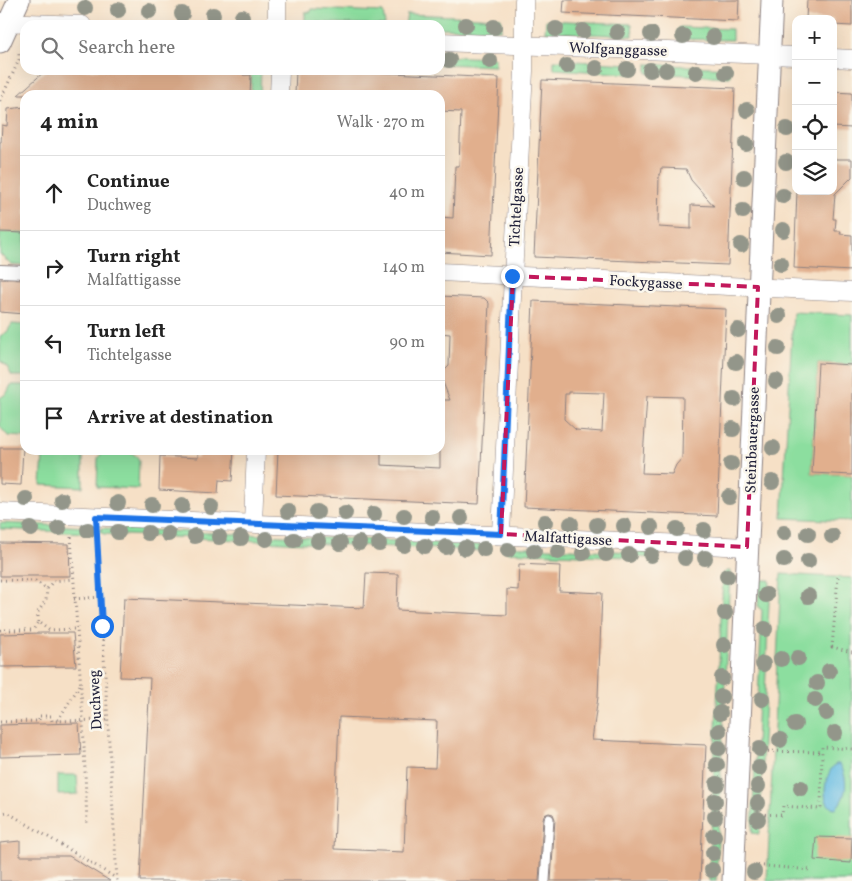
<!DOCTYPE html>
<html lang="en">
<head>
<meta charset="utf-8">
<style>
	:root { --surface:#fff; --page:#f6f6f6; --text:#222; --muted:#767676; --line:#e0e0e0 }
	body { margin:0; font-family:Vollkorn,serif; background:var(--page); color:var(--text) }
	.controls { position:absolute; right:15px; top:15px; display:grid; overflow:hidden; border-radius:10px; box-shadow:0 5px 20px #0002 }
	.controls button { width:45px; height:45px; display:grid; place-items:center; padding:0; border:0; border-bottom:1px solid var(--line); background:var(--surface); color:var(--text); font:25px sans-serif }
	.stop { position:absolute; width:15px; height:15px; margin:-11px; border:4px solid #1a73e8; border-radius:50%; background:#fff }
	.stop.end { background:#1a73e8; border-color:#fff; box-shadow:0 1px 5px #0008 }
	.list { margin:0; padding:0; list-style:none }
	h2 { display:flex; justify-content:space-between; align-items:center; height:65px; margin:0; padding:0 20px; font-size:21px }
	h2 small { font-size:16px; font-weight:400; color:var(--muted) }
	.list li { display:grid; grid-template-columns:32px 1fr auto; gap:15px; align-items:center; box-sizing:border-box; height:75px; padding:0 20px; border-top:1px solid var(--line) }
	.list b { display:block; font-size:19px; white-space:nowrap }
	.list p { margin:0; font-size:16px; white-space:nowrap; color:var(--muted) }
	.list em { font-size:16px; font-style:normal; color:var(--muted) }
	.icon { flex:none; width:28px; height:28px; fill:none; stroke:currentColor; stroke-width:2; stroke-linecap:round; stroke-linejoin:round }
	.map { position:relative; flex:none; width:852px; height:881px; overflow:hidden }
	.search { position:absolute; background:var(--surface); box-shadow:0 5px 20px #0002; left:20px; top:20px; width:425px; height:55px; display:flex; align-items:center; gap:12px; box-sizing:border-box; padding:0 18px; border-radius:15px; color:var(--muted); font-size:19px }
	.panel { position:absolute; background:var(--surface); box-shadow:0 5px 20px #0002; left:20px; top:90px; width:425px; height:365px; border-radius:15px }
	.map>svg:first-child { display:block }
	.green { fill:#8cde9f; stroke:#57806d }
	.water { fill:#65bbe2; stroke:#446e8e }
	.building { fill:#e1af8d; fill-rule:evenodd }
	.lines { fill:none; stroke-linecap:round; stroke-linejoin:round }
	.service-casing { stroke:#8c8180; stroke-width:11 }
	.pedestrian-casing { stroke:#8c8180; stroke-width:14 }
	.minor-casing { stroke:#8c8180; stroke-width:19 }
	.tertiary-casing { stroke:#8c8180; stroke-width:23 }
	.path { stroke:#8c8180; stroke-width:3; stroke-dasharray:1 4; stroke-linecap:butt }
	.service { stroke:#fff; stroke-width:9 }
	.pedestrian { stroke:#fff; stroke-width:12 }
	.minor { stroke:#fff; stroke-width:18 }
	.tertiary { stroke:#fff; stroke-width:21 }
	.tree { fill:#93968a }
	.route { stroke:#1a73e8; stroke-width:6 }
	.marked { fill:none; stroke:#c2185b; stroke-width:4; stroke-dasharray:10 6; stroke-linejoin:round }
	.labels { text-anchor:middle; stroke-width:5; stroke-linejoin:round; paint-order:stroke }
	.street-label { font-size:15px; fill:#22223b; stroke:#fbf7ec }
</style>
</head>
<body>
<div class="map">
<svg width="852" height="881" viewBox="0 0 852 881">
	<rect width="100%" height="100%" fill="#fbf7ec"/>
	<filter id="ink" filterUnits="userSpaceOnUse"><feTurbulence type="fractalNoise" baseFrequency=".02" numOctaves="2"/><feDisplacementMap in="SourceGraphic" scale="10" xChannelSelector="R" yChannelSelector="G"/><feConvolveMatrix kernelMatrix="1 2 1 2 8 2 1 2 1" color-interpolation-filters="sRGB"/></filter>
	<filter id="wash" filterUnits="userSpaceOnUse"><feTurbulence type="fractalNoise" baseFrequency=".0096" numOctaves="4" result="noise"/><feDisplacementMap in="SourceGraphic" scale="20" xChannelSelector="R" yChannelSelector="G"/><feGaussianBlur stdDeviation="1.12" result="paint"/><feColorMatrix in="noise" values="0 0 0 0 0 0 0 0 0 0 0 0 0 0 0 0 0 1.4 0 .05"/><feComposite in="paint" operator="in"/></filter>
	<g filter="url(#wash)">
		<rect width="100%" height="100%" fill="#f6e0c6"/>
		<g class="green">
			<polygon points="312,9 383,12 385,25 305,22 305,12 311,12"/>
			<polygon points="407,14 501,18 501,30 440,28 440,25 405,25"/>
			<polygon points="546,20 632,24 633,36 545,32"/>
			<polygon points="680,27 732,29 732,40 678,39 677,31"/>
			<polygon points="440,56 495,58 495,66 440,64"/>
			<polygon points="554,60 631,64 630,74 554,69"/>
			<polygon points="647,64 731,68 730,77 647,73"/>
			<polygon points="243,70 261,70 260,95 251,95 251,76 243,75"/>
			<polygon points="0,232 25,233 25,266 11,265 0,254"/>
			<polygon points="793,312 852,315 852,365 818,363 812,473 852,475 852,521 782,518"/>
			<polygon points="12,324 25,325 25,376 12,376 6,365 0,361 0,336 7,332"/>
			<polygon points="11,385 25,385 25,437 8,436 0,427 0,398 7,393"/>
			<polygon points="47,450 77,450 83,454 83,487 41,485 43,455"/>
			<path d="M105 452C115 452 135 449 139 460L138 489 97 487 98 458 101 454Z"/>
			<polygon points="0,523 91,527 91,530 88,533 0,529"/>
			<polygon points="101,528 486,545 485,551 104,534 101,532"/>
			<polygon points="506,546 654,553 654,558 506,552"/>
			<polygon points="728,571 730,571 716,881 709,881 723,575 725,572"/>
			<polygon points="781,574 852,578 852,881 767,881"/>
			<polygon points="759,580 770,580 759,834 752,833 762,610 758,607"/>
			<polygon points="58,775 77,775 78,794 58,795"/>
		</g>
		<path class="water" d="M836 764H840C848 778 848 796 836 808 818 808 825 771 836 764Z"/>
		<g id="blocks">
			<g class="building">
				<polygon points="564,0 739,0 738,21 563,13"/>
				<polygon points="807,0 852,0 852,26 833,25 833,19 806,19"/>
				<polygon points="46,70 243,70 243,75 251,75 250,95 18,95"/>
				<polygon points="296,70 327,70 499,78 491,255 440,252 440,217 453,218 455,166 459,166 461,112 440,111 440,95 295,95"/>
				<path d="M542 80 735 88 728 265 534 257ZM661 168 686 169 691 180 714 206 691 205V229L659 227 658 224 659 174H660Z"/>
				<polygon points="833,92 852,93 852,128 833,127"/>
				<polygon points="25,107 25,233 0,232 0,142 1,142 2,125 7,126 8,109"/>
				<polygon points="833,159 852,159 852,177 835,194 833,219 836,219 835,231 841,231 840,234 852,235 852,271 794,268 797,191 833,191"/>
				<polygon points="0,279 25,280 25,314 0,312"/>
				<polygon points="440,296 484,298 489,303 479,504 276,495 278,450 381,450 381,465 440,468 440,400 450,400 440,375 449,366 450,334 440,333"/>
				<path d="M533 301 726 309 717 516 524 507ZM569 392 604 393 602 432 576 430 564 419 565 394H569ZM647 396 683 397 682 458 676 465 672 474 642 473Z"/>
				<polygon points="818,363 852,365 852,475 812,473"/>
				<polygon points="0,448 23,448 21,485 0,484"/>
				<polygon points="198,450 234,450 232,481 219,480 218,493 159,490 160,456 198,458"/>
				<polygon points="0,543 69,544 70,576 0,576"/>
				<path d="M519 564 560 566 559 591 602 593 598 697 592 740 706 745 700 881H551L555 819 553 814 549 813 544 815 543 819 539 881H140L150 678 120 677 124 598 364 608 366 573 398 574 397 610 507 615V589L518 590ZM339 717 437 721 435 768 407 767 404 852 334 849Z"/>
				<polygon points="43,633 73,633 76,666 0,667 0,634"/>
				<polygon points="79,723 81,755 0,757 0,725"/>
				<polygon points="816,837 852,838 851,863 814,860"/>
				<polygon points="20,841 20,856 69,856 110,881 0,881 0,843"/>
			</g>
		</g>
	</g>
	<g filter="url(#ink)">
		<use href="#blocks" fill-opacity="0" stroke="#8c8180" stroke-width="1"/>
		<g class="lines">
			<g class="service-casing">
				<polyline id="service" points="545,881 549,819"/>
			</g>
			<g class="pedestrian-casing">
				<polyline id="pedestrian" points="0,271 25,272"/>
			</g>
			<g class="minor-casing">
				<g id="minor">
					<polyline points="277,0 277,25"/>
					<polyline points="0,22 82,25"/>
					<polyline points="440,42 796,56"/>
					<polyline points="833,58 852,59"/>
					<polyline points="279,95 280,70"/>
					<polyline points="440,272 852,292"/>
					<polyline points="0,512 747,547"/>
					<polyline points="253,523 256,450"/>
					<polyline points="501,534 513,276 524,71 524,0"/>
				</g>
			</g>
			<g class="tertiary-casing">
				<g id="tertiary">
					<polyline points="0,42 19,0"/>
					<polyline points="733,881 772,0"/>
				</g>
			</g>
			<g class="path">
				<polyline points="0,101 19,60 19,51"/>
				<polyline points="97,535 117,881"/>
				<polyline points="71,537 83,720 87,823"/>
				<polyline points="838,577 832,647 852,652"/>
				<polyline points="0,580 35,581 47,589 53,581 73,579"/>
				<polyline points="74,599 100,597"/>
				<polyline points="38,622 38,612 46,600 47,589"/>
				<polyline points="0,630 33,630 38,622 49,630 76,629"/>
				<polyline points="58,720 80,685"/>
				<polyline points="0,722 39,721 39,716 51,716 52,721 107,720"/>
				<polyline points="758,751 822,752"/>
				<polyline points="0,813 7,812 116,878"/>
				<polyline points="755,814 782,815 783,806 821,809 822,747 852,749"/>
				<polyline points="753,865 812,870"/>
			</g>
			<use href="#service" class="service"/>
			<use href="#pedestrian" class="pedestrian"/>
			<use href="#minor" class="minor"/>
			<use href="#tertiary" class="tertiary"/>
		</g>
		<g class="tree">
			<circle cx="85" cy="8" r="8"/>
			<circle cx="118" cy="10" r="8"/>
			<circle cx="149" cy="11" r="8"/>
			<circle cx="182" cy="14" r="8"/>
			<circle cx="213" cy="15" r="8"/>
			<circle cx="242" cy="17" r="8"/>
			<circle cx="466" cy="25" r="8"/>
			<circle cx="494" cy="27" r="8"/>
			<circle cx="556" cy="29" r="8"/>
			<circle cx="583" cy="31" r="8"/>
			<circle cx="617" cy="32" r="8"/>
			<circle cx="651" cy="34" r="8"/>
			<circle cx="683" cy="36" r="8"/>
			<circle cx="713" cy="37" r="8"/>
			<circle cx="449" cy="60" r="8"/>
			<circle cx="490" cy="61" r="8"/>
			<circle cx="567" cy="66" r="8"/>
			<circle cx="596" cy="68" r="8"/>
			<circle cx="627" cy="69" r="8"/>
			<circle cx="650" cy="70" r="8"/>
			<circle cx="666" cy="70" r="8"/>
			<circle cx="696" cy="72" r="8"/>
			<circle cx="726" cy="73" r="8"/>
			<circle cx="747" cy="110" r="8"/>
			<circle cx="787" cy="129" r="8"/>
			<circle cx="746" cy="144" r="8"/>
			<circle cx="786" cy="162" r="8"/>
			<circle cx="744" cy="177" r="8"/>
			<circle cx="783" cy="196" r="8"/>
			<circle cx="743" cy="211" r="8"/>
			<circle cx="783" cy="230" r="8"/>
			<circle cx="741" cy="245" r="8"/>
			<circle cx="781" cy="264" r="8"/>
			<circle cx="779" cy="316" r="8"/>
			<circle cx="738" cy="330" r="8"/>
			<circle cx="778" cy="348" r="8"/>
			<circle cx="736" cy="362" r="8"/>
			<circle cx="776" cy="381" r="8"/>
			<circle cx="734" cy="399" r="8"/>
			<circle cx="733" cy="429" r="8"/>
			<circle cx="773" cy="448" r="8"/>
			<circle cx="731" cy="464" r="8"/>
			<circle cx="772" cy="482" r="8"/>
			<circle cx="729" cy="497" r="8"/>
			<circle cx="26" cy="499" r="8"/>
			<circle cx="62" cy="500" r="8"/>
			<circle cx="118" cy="503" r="8"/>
			<circle cx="152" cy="505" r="8"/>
			<circle cx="182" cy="506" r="8"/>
			<circle cx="211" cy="507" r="8"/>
			<circle cx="288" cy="511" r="8"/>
			<circle cx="317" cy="512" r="8"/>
			<circle cx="345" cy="513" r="8"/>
			<circle cx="374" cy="514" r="8"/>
			<circle cx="404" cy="516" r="8"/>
			<circle cx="432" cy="517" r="8"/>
			<circle cx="461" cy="518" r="8"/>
			<circle cx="545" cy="522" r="8"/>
			<circle cx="571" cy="524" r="8"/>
			<circle cx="597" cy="525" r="8"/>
			<circle cx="624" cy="526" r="8"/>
			<circle cx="651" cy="527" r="8"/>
			<circle cx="59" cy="528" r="8"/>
			<circle cx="31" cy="529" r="8"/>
			<circle cx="677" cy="529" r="8"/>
			<circle cx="88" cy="530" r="8"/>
			<circle cx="704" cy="530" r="8"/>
			<circle cx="118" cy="532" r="8"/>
			<circle cx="148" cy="533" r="8"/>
			<circle cx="784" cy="533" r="8"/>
			<circle cx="168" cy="534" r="8"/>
			<circle cx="808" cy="534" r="8"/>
			<circle cx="195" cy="536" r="8"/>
			<circle cx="832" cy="536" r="8"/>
			<circle cx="219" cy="537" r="8"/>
			<circle cx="241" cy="538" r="8"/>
			<circle cx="266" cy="539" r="8"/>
			<circle cx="294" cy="540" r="8"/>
			<circle cx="318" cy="541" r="8"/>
			<circle cx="340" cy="543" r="8"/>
			<circle cx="359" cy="543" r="8"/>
			<circle cx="379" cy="544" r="8"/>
			<circle cx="404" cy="545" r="8"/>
			<circle cx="425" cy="546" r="8"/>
			<circle cx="446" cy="547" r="8"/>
			<circle cx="465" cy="548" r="8"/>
			<circle cx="484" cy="549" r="8"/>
			<circle cx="508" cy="550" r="8"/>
			<circle cx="534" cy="551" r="8"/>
			<circle cx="558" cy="552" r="8"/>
			<circle cx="583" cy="553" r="8"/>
			<circle cx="606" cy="554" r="8"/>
			<circle cx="629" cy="555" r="8"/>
			<circle cx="651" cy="555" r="8"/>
			<circle cx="685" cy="558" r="8"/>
			<circle cx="705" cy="558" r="8"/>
			<circle cx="784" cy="560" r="8"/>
			<circle cx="808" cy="561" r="8"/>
			<circle cx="727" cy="576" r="8"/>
			<circle cx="766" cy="595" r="8"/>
			<circle cx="808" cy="596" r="8"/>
			<circle cx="725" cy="613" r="8"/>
			<circle cx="765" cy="629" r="8"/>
			<circle cx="724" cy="645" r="8"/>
			<circle cx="798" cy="658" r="8"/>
			<circle cx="781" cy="659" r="8"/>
			<circle cx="763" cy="664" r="8"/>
			<circle cx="829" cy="671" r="8"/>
			<circle cx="722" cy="678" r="8"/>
			<circle cx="817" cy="683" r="8"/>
			<circle cx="721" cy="697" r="8"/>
			<circle cx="762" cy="699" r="8"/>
			<circle cx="815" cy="700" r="8"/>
			<circle cx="720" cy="713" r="8"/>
			<circle cx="826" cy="713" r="8"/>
			<circle cx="795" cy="724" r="8"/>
			<circle cx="719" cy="731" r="8"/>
			<circle cx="835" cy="733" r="8"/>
			<circle cx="780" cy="740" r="8"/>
			<circle cx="719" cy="748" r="8"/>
			<circle cx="760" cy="749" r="8"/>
			<circle cx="717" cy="765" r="8"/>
			<circle cx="759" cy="768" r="8"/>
			<circle cx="717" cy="784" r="8"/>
			<circle cx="758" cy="786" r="8"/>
			<circle cx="801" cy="788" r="8"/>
			<circle cx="715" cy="801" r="8"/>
			<circle cx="758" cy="803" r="8"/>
			<circle cx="715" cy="817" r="8"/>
			<circle cx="758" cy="819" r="8"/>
			<circle cx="714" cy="836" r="8"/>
			<circle cx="713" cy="853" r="8"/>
			<circle cx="712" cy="870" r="8"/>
			<circle cx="754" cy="872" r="8"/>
		</g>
	</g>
	<g class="lines" filter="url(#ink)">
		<polyline class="route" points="102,626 96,517 501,534 512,276"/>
	</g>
	<path class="marked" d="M513 276 758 287 747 547 501 534Z"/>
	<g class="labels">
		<g class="street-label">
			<text transform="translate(618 49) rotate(2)" y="5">Wolfganggasse</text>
			<text transform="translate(516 207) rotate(-87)" y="5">Tichtelgasse</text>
			<text transform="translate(646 282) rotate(3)" y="5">Fockygasse</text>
			<text transform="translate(752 440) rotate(-88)" y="5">Steinbauergasse</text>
			<text transform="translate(568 538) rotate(3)" y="5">Malfattigasse</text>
			<text transform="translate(95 700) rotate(-93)" y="5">Duchweg</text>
		</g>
	</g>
</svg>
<div class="controls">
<button>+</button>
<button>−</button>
<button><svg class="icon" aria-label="locate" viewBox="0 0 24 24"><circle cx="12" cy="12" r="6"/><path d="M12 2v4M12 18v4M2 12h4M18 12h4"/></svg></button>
<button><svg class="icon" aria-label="layers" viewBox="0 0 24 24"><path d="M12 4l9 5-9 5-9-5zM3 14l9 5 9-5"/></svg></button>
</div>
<div class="stop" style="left:102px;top:626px"></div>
<div class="stop end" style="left:512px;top:276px"></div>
<div class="search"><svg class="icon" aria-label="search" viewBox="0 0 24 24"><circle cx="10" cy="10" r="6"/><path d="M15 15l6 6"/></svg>Search here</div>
<section class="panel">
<h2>4 min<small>Walk · 270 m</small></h2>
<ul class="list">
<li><svg class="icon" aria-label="ahead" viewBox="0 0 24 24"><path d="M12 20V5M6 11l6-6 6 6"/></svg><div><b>Continue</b><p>Duchweg</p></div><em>40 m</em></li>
<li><svg class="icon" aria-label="right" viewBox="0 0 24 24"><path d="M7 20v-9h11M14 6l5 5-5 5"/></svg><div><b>Turn right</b><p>Malfattigasse</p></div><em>140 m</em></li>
<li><svg class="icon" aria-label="left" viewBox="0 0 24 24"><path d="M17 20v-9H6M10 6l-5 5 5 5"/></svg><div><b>Turn left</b><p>Tichtelgasse</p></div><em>90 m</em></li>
<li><svg class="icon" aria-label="arrive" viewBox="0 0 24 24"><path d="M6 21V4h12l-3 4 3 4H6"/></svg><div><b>Arrive at destination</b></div></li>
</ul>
</section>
</div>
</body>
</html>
